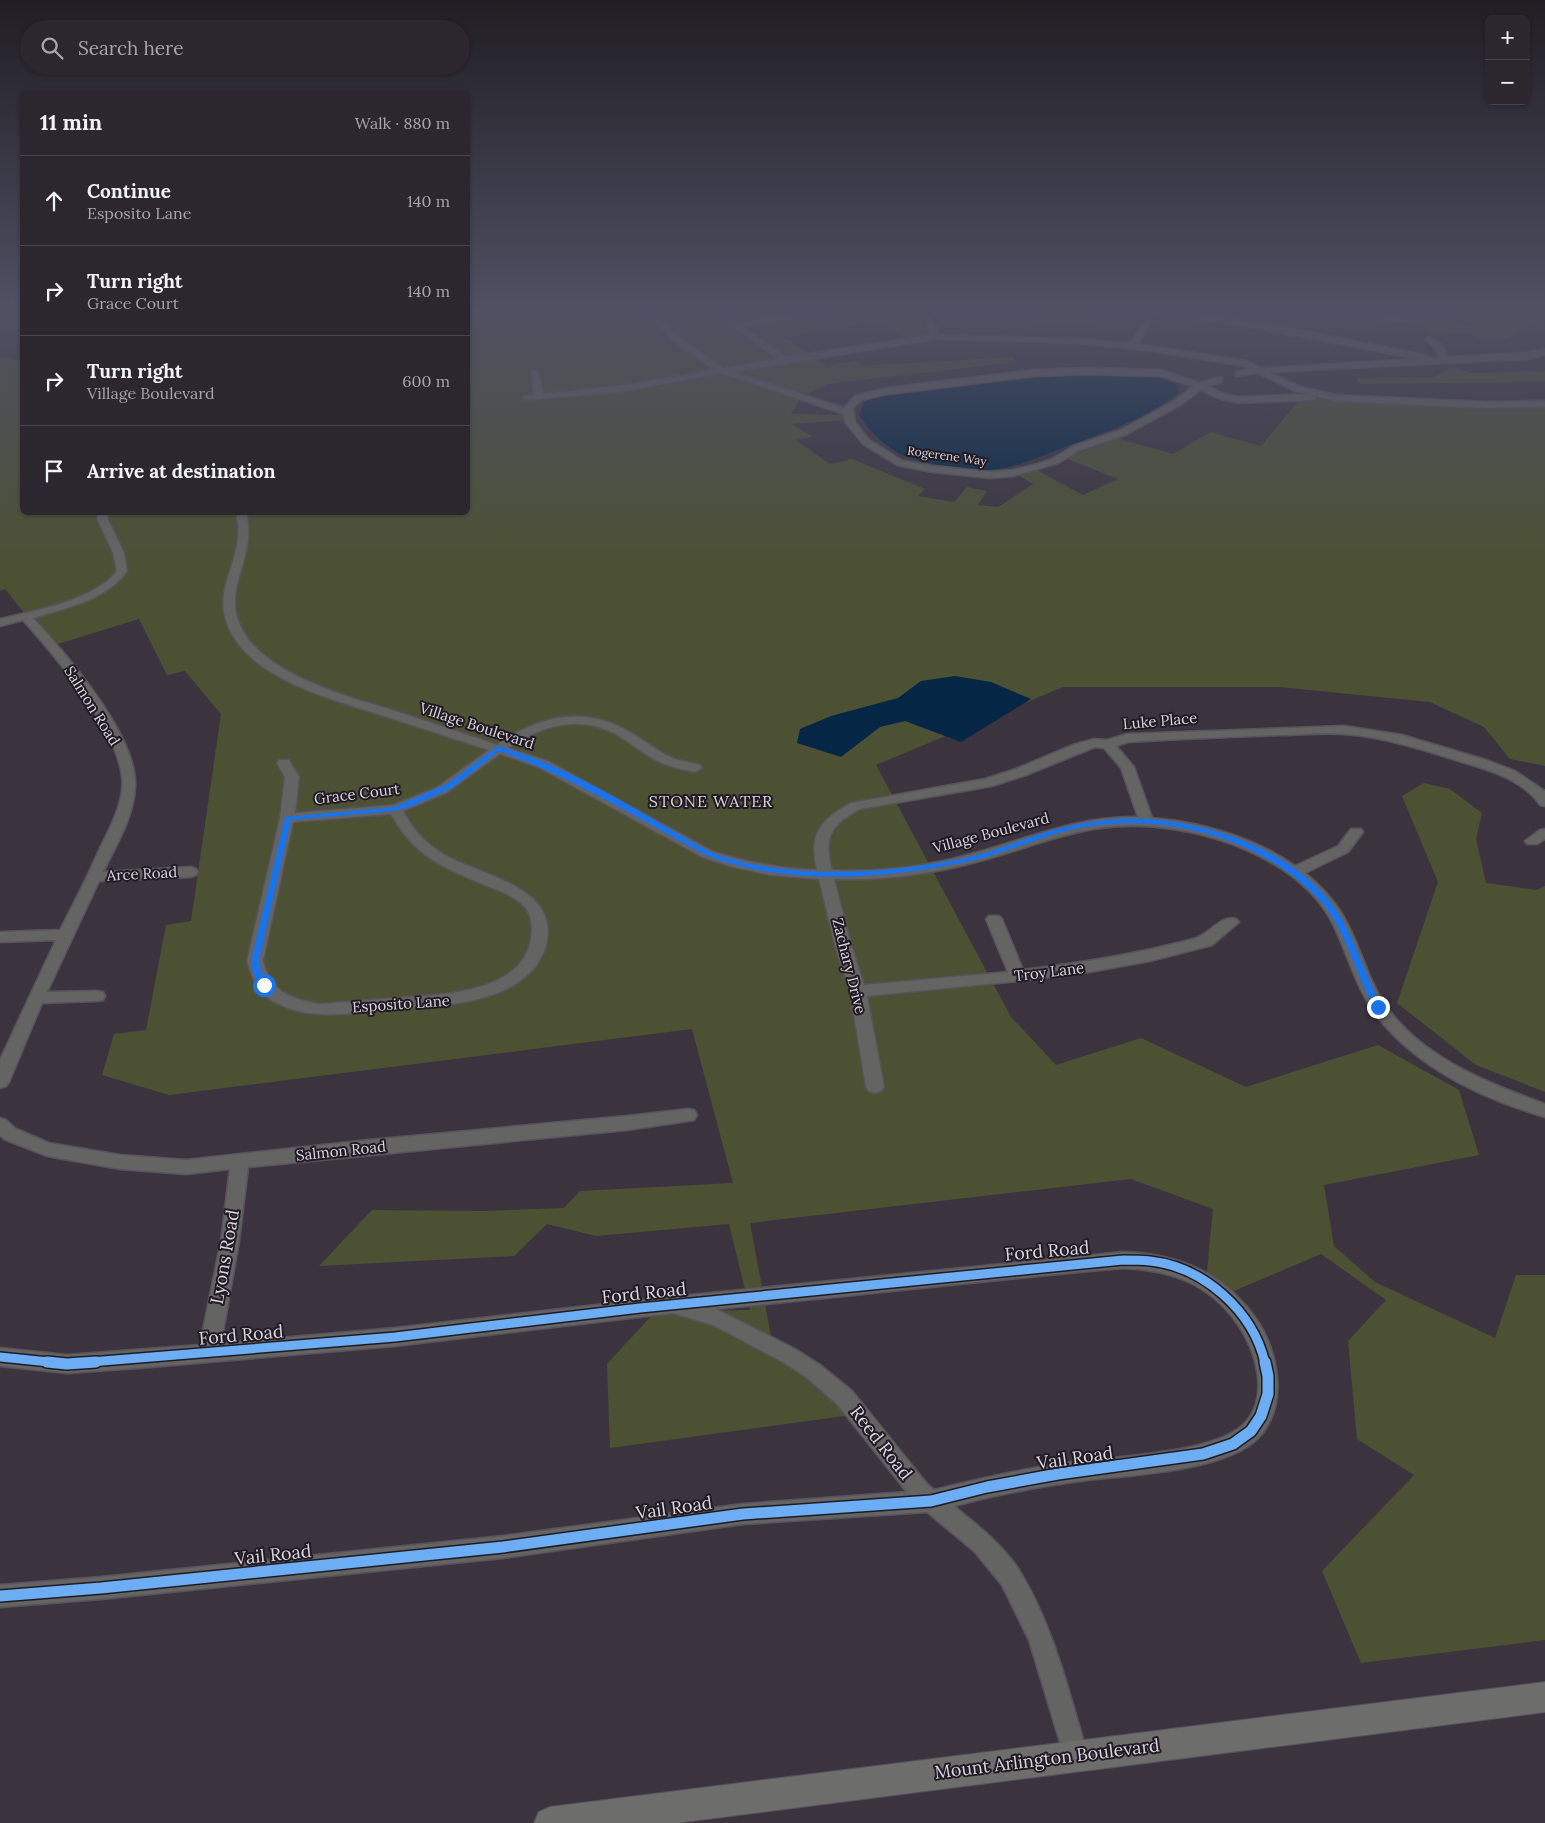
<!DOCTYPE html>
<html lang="en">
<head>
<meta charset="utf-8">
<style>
	:root { --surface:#2c272f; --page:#38333b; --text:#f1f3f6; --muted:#a6a5aa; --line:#48444b }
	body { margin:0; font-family:Lora,serif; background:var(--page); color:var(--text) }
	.controls { position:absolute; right:15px; top:15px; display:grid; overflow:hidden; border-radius:8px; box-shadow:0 1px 4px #0004 }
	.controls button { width:45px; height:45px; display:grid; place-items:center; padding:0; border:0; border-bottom:1px solid var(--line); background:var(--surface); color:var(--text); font:25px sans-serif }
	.stop { position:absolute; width:15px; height:15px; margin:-11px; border:4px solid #1a73e8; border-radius:50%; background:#fff }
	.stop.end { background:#1a73e8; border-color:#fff; box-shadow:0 1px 5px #0008 }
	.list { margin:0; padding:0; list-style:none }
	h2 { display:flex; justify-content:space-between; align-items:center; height:65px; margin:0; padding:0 20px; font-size:21px }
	h2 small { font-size:16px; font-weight:400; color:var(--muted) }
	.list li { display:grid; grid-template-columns:32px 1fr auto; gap:15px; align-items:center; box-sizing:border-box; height:90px; padding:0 20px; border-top:1px solid var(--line) }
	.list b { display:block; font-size:19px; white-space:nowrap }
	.list p { margin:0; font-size:16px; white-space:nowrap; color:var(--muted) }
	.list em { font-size:16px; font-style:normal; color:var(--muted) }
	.icon { flex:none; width:28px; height:28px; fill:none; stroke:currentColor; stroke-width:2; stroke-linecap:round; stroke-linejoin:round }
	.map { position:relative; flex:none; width:1545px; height:1823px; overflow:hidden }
	.search { position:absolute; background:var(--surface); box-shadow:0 1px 4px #0004; left:20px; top:20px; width:450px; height:55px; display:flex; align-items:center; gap:12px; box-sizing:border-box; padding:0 18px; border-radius:28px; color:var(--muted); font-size:19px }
	.panel { position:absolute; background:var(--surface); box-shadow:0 1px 4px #0004; left:20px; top:90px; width:450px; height:425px; border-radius:8px }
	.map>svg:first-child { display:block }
	.green { fill:#4c5134 }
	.water { fill:#052645 }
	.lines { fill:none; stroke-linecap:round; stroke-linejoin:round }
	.minor-casing { stroke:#57525b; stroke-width:3 }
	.major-casing { stroke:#57525b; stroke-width:2 }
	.minor { fill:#646463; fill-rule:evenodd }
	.major { fill:#6d6d6b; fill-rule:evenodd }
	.cycleway-far1-casing { stroke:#201b23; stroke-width:12 }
	.cycleway-casing { stroke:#201b23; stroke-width:14 }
	.cycleway-far1 { stroke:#6dadf4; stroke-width:9 }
	.cycleway { stroke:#6dadf4; stroke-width:11 }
	.route { fill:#1a73e8 }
	.labels { text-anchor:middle; stroke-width:4; stroke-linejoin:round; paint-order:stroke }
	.far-street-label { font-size:12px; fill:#dbd4e0; stroke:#201b23 }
	.street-label { font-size:15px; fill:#dbd4e0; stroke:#201b23 }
	.neighbourhood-label { font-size:16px; letter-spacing:1px; fill:#dbd4e0; stroke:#201b23 }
	.near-street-label { font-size:18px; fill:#dbd4e0; stroke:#201b23 }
</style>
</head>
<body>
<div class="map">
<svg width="1545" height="1823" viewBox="0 0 1545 1823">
	<rect width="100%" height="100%" fill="#3b343f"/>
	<g class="green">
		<polygon points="0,308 22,308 22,320 0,318"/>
		<polygon points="468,308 913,308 934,336 908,340 881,320 785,338 827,366 855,361 863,366 1014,357 1016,362 828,384 801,397 791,414 848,415 849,420 792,424 813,437 795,440 830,464 852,459 925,489 918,496 954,502 967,487 987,491 978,505 998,507 1033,484 1018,475 1035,469 1083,495 1118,479 1065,458 1117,438 1173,454 1211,432 1261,446 1301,398 1545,407 1545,766 1510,759 1484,727 1430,702 1280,687 1063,687 876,765 1011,1017 1056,1065 1141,1038 1246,1087 1378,1045 1459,1090 1479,1155 1324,1185 1334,1246 1375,1282 1495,1338 1516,1275 1545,1275 1545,1640 1361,1663 1322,1571 1414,1475 1357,1439 1348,1341 1386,1300 1321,1254 1234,1291 1207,1272 1213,1209 1131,1179 750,1223 773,1347 859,1414 610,1448 607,1364 655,1312 750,1310 729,1224 596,1236 547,1224 514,1256 319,1266 372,1210 484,1211 564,1208 580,1191 733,1183 692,1029 169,1095 102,1075 114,1034 146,1030 166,925 191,921 221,714 185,671 167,675 139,619 51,646 5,589 0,591 0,357 22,361 22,512 468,512"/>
		<polygon points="1032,308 1091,308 1091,323 1034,322"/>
		<polygon points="1448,308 1545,308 1545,314 1508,338 1479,340 1471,334 1429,333 1421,322 1473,327 1472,316 1447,313"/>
		<polygon points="1452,367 1470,373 1545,371 1545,382 1360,384 1356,378 1435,377"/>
		<polygon points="1424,783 1450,789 1482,813 1476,839 1486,883 1536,890 1545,886 1545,1092 1476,1065 1397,1003 1438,882 1402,796"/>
	</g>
	<g class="water">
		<path d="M1144 375 1163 378 1179 386 1177 389 1179 393C1148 417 1110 431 1073 444 1051 452 1026 464 1004 468 988 472 971 469 955 467 908 461 886 454 859 415L864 402 877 397 1052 376Z"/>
		<polygon points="955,676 991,682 1031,699 961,742 905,721 880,727 841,757 797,743 800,729 831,716 898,698 921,681"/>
	</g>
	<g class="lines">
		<g class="minor-casing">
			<g id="minor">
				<path d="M641 308H650L679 337 723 368 777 359 709 308H718L738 322 840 308H861L857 310 743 327 786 357 932 335 925 320 913 308H922L931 317 940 335 1078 339 1131 343 1148 313 1123 310 1119 308C1220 308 1323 337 1423 354L1431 358H1440L1435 348 1425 339 1429 337 1442 345 1448 357 1526 353 1545 349V355L1526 359 1268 372 1301 387 1336 395 1485 402 1545 401V407L1485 408 1336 401 1316 396 1315 399 1312 400 1238 403 1218 398 1200 390 1182 404 1127 434 1080 450 1058 463 1013 476 990 478 932 472 897 465 863 444 845 422 844 414 722 373 619 392 524 400V396L534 395 531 373 535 370 539 373 543 394 619 386 714 370 673 341ZM1156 313 1236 325 1419 359 1260 368 1246 361 1139 344ZM937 339 1078 343 1144 350 1244 366 1250 369 1236 372V376L1258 373 1295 391 1310 394 1238 397 1224 394 1207 386 1222 382V378L1219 377 1200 383 1161 370 1088 368 1033 370 887 388 855 396 844 408 733 372ZM1088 374 1161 376 1193 386 1176 400 1121 430 1074 446 1052 459 1038 464 1013 470 990 472 932 466 903 461 869 440 855 422 853 408 861 400 887 394 1033 376Z"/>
				<polygon points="1313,308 1335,308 1407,318 1411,320 1407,322 1317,310"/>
				<polygon points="1407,308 1429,308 1445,312 1441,314 1411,310"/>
				<path d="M99 512H109L107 518 124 553 127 571C107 600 66 608 33 618 66 654 138 736 135 787 134 816 116 846 103 872L191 867 196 869 198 872 196 875 191 877 99 881 47 992 97 991 103 992 105 996 103 1000 97 1001 42 1003 9 1082 6 1086 0 1088V1060L56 940 0 942V932L60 930C74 903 88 876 100 848 109 830 119 811 122 791 129 741 55 656 23 620L0 626V619C34 611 95 600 117 571L113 553 97 518Z"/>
				<path d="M236 512H246C248 521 249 530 248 539 246 566 229 590 237 617 253 673 347 696 395 711 429 722 463 733 497 745 534 719 577 706 620 727 638 735 652 748 670 757 679 761 690 762 700 765L702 768 695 772C684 769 672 768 662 763 646 756 634 745 619 736 581 714 542 725 508 748L548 761 712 851C747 862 781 869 817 870 808 834 821 819 851 803L985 779 1016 769 1073 745 1094 739 1107 740 1127 734 1344 726 1402 735 1486 760 1515 771 1545 791V806L1540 805C1523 780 1490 770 1462 762 1424 750 1385 737 1344 734 1323 732 1301 735 1280 735 1229 737 1179 739 1128 742L1116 746 1134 767 1152 818C1201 822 1254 837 1295 866L1338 846 1351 829H1361L1363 832 1348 852 1305 873C1322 887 1338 904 1348 925 1360 948 1367 973 1379 995 1413 1054 1484 1082 1545 1104V1117C1484 1099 1421 1070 1380 1020 1357 992 1349 958 1334 926 1306 868 1232 838 1173 829 1095 816 1048 843 976 862 931 874 881 881 834 879L851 945 864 985 1008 972 986 919 989 916H999L1002 919 1023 970C1081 963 1137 954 1193 939 1208 936 1221 914 1236 919L1239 922 1212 945 1150 961 1089 972 1018 981 867 996 884 1087 881 1091 875 1093 869 1091 866 1087 850 991 835 945 819 879 770 875 733 867 702 857 538 767 500 754 446 793 403 811C413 830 425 843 443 854 480 876 561 886 546 945 529 1006 437 1006 388 1010 350 1013 308 1022 273 1001 258 992 251 977 247 961L280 818 285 777 277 763 279 760H289L299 777 295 813 393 805 436 788 489 750C454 739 419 727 384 716 332 699 241 678 225 617 218 589 235 566 238 539 239 530 238 521 236 512ZM1095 747 1104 748 1121 768 1138 817C1080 815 1029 838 975 853 930 866 879 872 832 870 823 837 831 825 860 809L992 786 1026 775ZM391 814C414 856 442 867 485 885 498 890 511 895 522 904 532 913 533 926 531 939 522 994 438 995 396 998 371 1000 345 1002 320 1004 290 999 271 992 263 961L293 822Z"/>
				<polygon points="1545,829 1545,839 1537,844 1527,844 1525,841 1540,830"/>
				<path d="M688 1109 694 1110 697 1115 694 1120 688 1121 627 1130 248 1167 239 1241 221 1343 395 1328 640 1300 1123 1252C1177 1254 1221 1271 1254 1316 1283 1355 1292 1425 1240 1451 1198 1472 1133 1475 1088 1480 1042 1486 998 1494 954 1506 977 1525 1002 1544 1019 1570 1054 1627 1069 1693 1088 1756L1085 1765 1076 1768 1067 1765 1029 1640 1002 1585 974 1551 927 1512 743 1524 503 1558 101 1599 0 1607V1585L101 1577 503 1536 743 1504 907 1492 838 1405 806 1377 781 1361 713 1325 673 1313 395 1346 138 1368 67 1373 0 1366V1348L67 1355 200 1345 221 1241 230 1169 186 1174 120 1169 47 1156 4 1139 0 1135V1118L6 1120 16 1129 49 1143 120 1155 186 1160 369 1140 627 1116ZM1123 1268C1171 1270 1208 1283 1237 1323 1256 1350 1271 1398 1243 1425 1211 1455 1102 1457 1056 1464 1015 1471 975 1480 934 1490L927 1484 852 1391 820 1365 795 1349 716 1309C852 1296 987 1280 1123 1268Z"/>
			</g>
		</g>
		<g class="major-casing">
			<polygon id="major" points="1545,1682 1545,1712 676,1823 534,1823 539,1812 550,1807"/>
		</g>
		<use href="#minor" class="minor"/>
		<use href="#major" class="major"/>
		<g class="cycleway-far1-casing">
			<g id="cycleway-far1">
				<polyline points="0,1357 59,1363"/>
				<path d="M78 1363 395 1337 640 1308 1123 1260C1132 1260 1141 1260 1150 1261 1204 1267 1253 1311 1265 1363"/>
			</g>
		</g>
		<g class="cycleway-casing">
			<g id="cycleway">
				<polyline points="47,1362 67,1364 96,1362"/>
				<polyline points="0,1596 101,1588 503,1547 743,1514 931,1501 987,1487 1058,1474 1203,1454 1233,1444 1251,1431 1261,1416 1268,1394 1268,1376 1265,1362"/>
			</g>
		</g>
		<use href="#cycleway-far1" class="cycleway-far1"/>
		<use href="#cycleway" class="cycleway"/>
	</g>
	<linearGradient id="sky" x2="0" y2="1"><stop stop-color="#201d23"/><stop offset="0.55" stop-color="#4f5063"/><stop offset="1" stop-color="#4f5063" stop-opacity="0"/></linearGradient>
	<rect width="1545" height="563" fill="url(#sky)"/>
	<path class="route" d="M498 746C570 766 644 815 710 852 785 881 891 874 969 857 1002 849 1033 834 1065 827 1091 821 1119 817 1146 819 1211 823 1286 848 1329 900 1354 931 1363 973 1383 1007L1378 1010 1375 1009C1356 977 1345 929 1322 903 1260 834 1154 809 1066 831 1034 839 1003 854 971 861 887 879 786 887 705 855 637 818 572 777 499 751L452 788 412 806 395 811 291 820 259 961 262 974 268 985 267 987H260L253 974 251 961 285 817 394 807 447 784Z"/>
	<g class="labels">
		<g class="far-street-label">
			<text transform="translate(947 456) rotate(8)" y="4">Rogerene Way</text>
		</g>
		<g class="street-label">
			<text transform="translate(92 706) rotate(58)" y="5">Salmon Road</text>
			<text transform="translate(1160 721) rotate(-5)" y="5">Luke Place</text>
			<text transform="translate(477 726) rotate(18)" y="5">Village Boulevard</text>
			<text transform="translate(357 794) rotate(-7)" y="5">Grace Court</text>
			<text transform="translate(991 833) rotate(-15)" y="5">Village Boulevard</text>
			<text transform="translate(142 874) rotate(-3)" y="5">Arce Road</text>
			<text transform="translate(849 966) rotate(76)" y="5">Zachary Drive</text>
			<text transform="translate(1049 972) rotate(-7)" y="5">Troy Lane</text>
			<text transform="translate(401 1004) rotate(-4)" y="5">Esposito Lane</text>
			<text transform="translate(341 1151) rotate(-6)" y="5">Salmon Road</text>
		</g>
		<g class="neighbourhood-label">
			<text x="711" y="807">STONE WATER</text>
		</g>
		<g class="near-street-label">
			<text transform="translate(1047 1251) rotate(-5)" y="6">Ford Road</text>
			<text transform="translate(225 1257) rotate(-80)" y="6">Lyons Road</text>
			<text transform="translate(644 1293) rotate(-6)" y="6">Ford Road</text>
			<text transform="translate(241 1335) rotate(-5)" y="6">Ford Road</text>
			<text transform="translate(881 1443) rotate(52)" y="6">Reed Road</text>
			<text transform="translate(1075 1458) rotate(-8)" y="6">Vail Road</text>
			<text transform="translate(674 1508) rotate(-8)" y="6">Vail Road</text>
			<text transform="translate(273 1555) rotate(-6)" y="6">Vail Road</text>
			<text transform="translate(1047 1759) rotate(-7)" y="6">Mount Arlington Boulevard</text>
		</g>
	</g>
</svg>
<div class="controls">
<button>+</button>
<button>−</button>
</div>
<div class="stop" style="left:264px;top:985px"></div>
<div class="stop end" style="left:1378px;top:1007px"></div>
<div class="search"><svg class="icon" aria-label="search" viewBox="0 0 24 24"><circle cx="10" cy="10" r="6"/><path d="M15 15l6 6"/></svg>Search here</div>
<section class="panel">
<h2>11 min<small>Walk · 880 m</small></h2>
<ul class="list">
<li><svg class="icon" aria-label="ahead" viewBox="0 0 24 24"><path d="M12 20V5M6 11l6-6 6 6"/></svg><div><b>Continue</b><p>Esposito Lane</p></div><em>140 m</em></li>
<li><svg class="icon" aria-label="right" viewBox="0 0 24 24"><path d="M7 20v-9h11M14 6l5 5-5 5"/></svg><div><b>Turn right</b><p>Grace Court</p></div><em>140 m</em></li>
<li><svg class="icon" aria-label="right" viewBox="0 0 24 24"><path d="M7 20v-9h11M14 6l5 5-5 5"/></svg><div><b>Turn right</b><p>Village Boulevard</p></div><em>600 m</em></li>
<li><svg class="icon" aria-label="arrive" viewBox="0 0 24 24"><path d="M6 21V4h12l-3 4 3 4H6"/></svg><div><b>Arrive at destination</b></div></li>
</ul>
</section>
</div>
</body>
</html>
